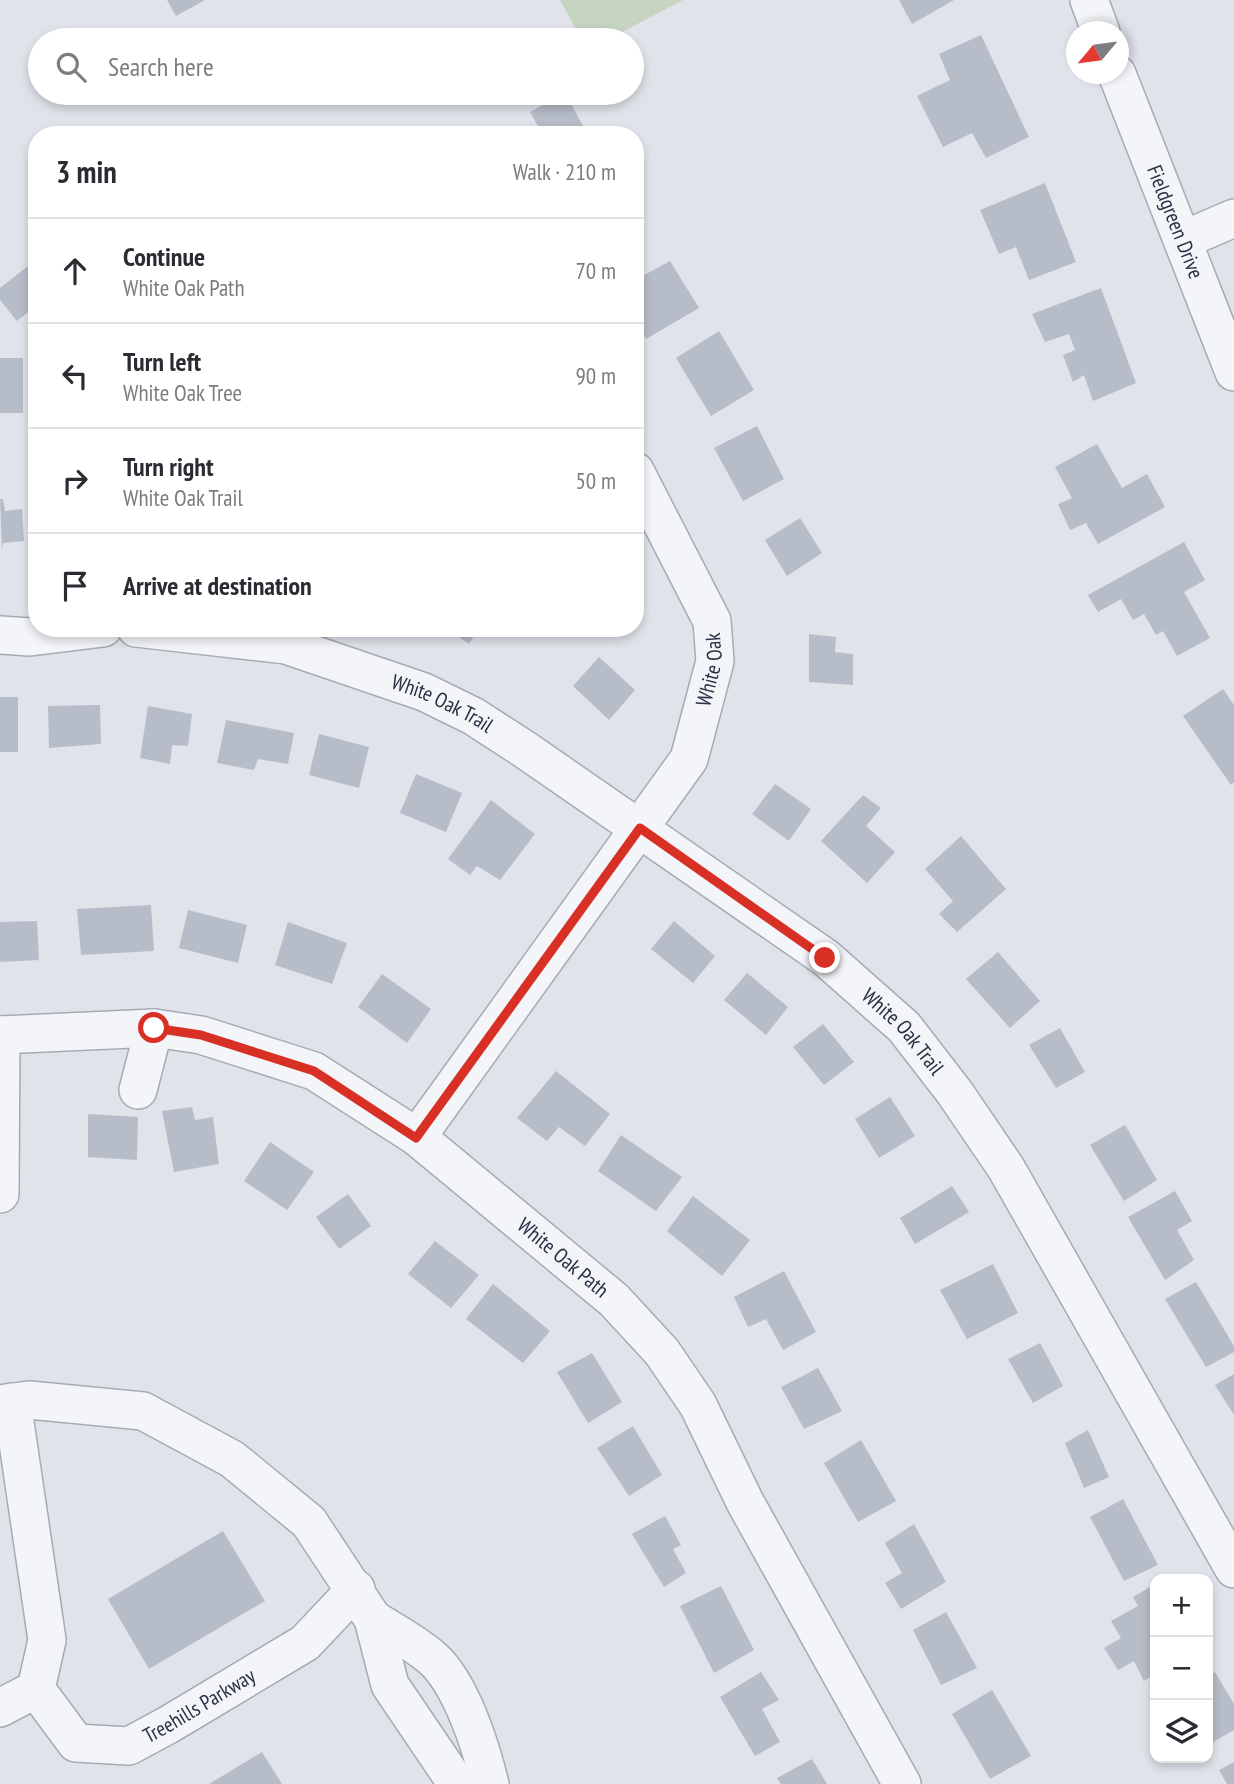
<!DOCTYPE html>
<html lang="en">
<head>
<meta charset="utf-8">
<style>
	:root { --surface:#fff; --page:#f2f2f3; --text:#2b2b33; --muted:#7c7c81; --line:#e1e1e2 }
	body { margin:0; font-family:"PT Sans Narrow",sans-serif; background:var(--page); color:var(--text) }
	.controls { position:absolute; right:21px; bottom:21px; display:grid; overflow:hidden; border-radius:14px; box-shadow:0 4px 10px #0003 }
	.controls button { width:63px; height:63px; display:grid; place-items:center; padding:0; border:0; border-bottom:2px solid var(--line); background:var(--surface); color:var(--text); font:35px sans-serif }
	.compass { position:absolute; left:1066px; top:21px; width:63px; height:63px; border-radius:50%; background:var(--surface); box-shadow:0 4px 10px #0003; rotate:241deg }
	.stop { position:absolute; width:21px; height:21px; margin:-16px; border:5px solid #d93025; border-radius:50%; background:#fff }
	.stop.end { background:#d93025; border-color:#fff; box-shadow:0 2px 7px #0008 }
	.list { margin:0; padding:0; list-style:none }
	h2 { display:flex; justify-content:space-between; align-items:center; height:91px; margin:0; padding:0 28px; font-size:30px }
	h2 small { font-size:23px; font-weight:400; color:var(--muted) }
	.list li { display:grid; grid-template-columns:46px 1fr auto; gap:21px; align-items:center; box-sizing:border-box; height:105px; padding:0 28px; border-top:2px solid var(--line) }
	.list b { display:block; font-size:26px; white-space:nowrap }
	.list p { margin:0; font-size:23px; white-space:nowrap; color:var(--muted) }
	.list em { font-size:23px; font-style:normal; color:var(--muted) }
	.icon { flex:none; width:38px; height:38px; fill:none; stroke:currentColor; stroke-width:2; stroke-linecap:round; stroke-linejoin:round }
	.map { position:relative; flex:none; width:1234px; height:1784px; overflow:hidden }
	.search { position:absolute; background:var(--surface); box-shadow:0 4px 10px #0003; left:28px; top:28px; width:616px; height:77px; display:flex; align-items:center; gap:18px; box-sizing:border-box; padding:0 24px; border-radius:38px; color:var(--muted); font-size:26px }
	.panel { position:absolute; background:var(--surface); box-shadow:0 4px 10px #0003; left:28px; top:126px; width:616px; height:511px; border-radius:28px }
	.map>svg:first-child { display:block }
	.green { fill:#c5d5c0 }
	.building { fill:#b6bdc8 }
	.lines { fill:none; stroke-linecap:round; stroke-linejoin:round }
	.minor-casing { stroke:#a5abb5; stroke-width:40 }
	.minor { stroke:#f3f5f8; stroke-width:37 }
	.route { stroke:#d93025; stroke-width:9 }
	.labels { text-anchor:middle; stroke-width:5; stroke-linejoin:round; paint-order:stroke }
	.street-label { font-size:21px; fill:#273143; stroke:#f0f3f7 }
</style>
</head>
<body>
<div class="map">
<svg width="1234" height="1784" viewBox="0 0 1234 1784">
	<rect width="100%" height="100%" fill="#e0e4ea"/>
	<polygon class="green" points="560,0 683,0 607,40 582,40"/>
	<g class="building">
		<polygon points="167,0 205,0 176,16"/>
		<polygon points="899,0 954,0 912,24"/>
		<polygon points="981,35 1029,137 986,158 972,133 943,147 917,96 950,80 939,54"/>
		<polygon points="565,93 588,135 543,135 530,112"/>
		<polygon points="1045,183 1076,262 1029,280 1016,247 999,254 980,210"/>
		<polygon points="37,259 37,305 17,321 0,300 0,288"/>
		<polygon points="670,261 699,308 646,339 635,320 635,280"/>
		<polygon points="1101,288 1136,383 1093,401 1084,375 1073,382 1063,355 1075,350 1069,334 1045,342 1032,314"/>
		<polygon points="719,331 754,390 711,416 676,358"/>
		<rect x="0" y="358" width="23" height="55"/>
		<polygon points="757,426 784,479 743,501 714,448"/>
		<polygon points="1097,444 1122,488 1147,474 1165,507 1098,544 1086,523 1070,530 1058,504 1072,498 1055,467"/>
		<polygon points="0,499 3,499 5,511 22,509 24,541 3,543 2,551"/>
		<polygon points="800,518 822,553 787,576 765,540"/>
		<polygon points="1184,542 1205,580 1184,592 1210,638 1177,656 1163,631 1156,635 1144,614 1133,620 1121,599 1098,612 1088,595"/>
		<polygon points="446,628 479,628 469,644"/>
		<polygon points="809,634 836,637 835,652 853,654 853,685 809,682"/>
		<polygon points="599,657 635,690 609,720 573,686"/>
		<polygon points="1223,689 1234,705 1234,782 1231,785 1183,716"/>
		<rect x="0" y="697" width="18" height="55"/>
		<polygon points="100,705 101,744 49,748 48,706"/>
		<polygon points="148,706 192,714 188,746 172,745 170,764 140,758"/>
		<polygon points="226,720 294,733 288,764 258,759 254,770 217,763"/>
		<polygon points="319,734 369,747 359,788 309,775"/>
		<polygon points="416,774 462,793 446,832 400,813"/>
		<polygon points="775,784 811,809 789,841 752,814"/>
		<polygon points="863,795 881,808 866,826 895,852 867,883 821,841"/>
		<polygon points="491,800 535,834 500,880 477,866 470,875 448,859"/>
		<polygon points="961,836 1006,889 957,932 939,914 953,901 925,869"/>
		<polygon points="151,905 154,951 81,955 77,909"/>
		<polygon points="188,910 247,925 238,963 179,948"/>
		<polygon points="37,921 39,960 0,962 0,922"/>
		<polygon points="674,921 715,956 693,983 651,949"/>
		<polygon points="288,922 347,943 332,984 275,965"/>
		<polygon points="998,952 1040,1001 1010,1028 966,979"/>
		<polygon points="747,973 788,1007 766,1035 724,1000"/>
		<polygon points="382,974 431,1009 407,1043 358,1007"/>
		<polygon points="823,1024 854,1062 824,1085 793,1047"/>
		<polygon points="1060,1028 1085,1072 1056,1088 1029,1045"/>
		<polygon points="556,1071 610,1114 585,1146 559,1127 547,1141 517,1118"/>
		<polygon points="890,1097 915,1136 879,1158 855,1119"/>
		<polygon points="192,1107 195,1120 213,1117 219,1164 174,1172 162,1111"/>
		<polygon points="88,1114 138,1117 137,1160 88,1157"/>
		<polygon points="1125,1125 1157,1180 1124,1201 1090,1145"/>
		<polygon points="621,1135 682,1177 656,1211 598,1171"/>
		<polygon points="270,1142 314,1172 287,1210 244,1181"/>
		<polygon points="952,1186 969,1212 915,1244 900,1218"/>
		<polygon points="1175,1191 1192,1221 1177,1230 1194,1260 1165,1280 1128,1217"/>
		<polygon points="348,1194 371,1226 339,1249 316,1217"/>
		<polygon points="693,1196 750,1240 722,1276 667,1231"/>
		<polygon points="435,1241 479,1275 451,1308 408,1274"/>
		<polygon points="993,1264 1018,1313 967,1339 940,1290"/>
		<polygon points="784,1271 816,1332 783,1350 766,1319 748,1327 734,1297"/>
		<polygon points="1196,1282 1234,1346 1234,1352 1206,1367 1165,1299"/>
		<polygon points="493,1284 550,1331 523,1363 466,1319"/>
		<polygon points="1040,1343 1063,1386 1033,1403 1008,1359"/>
		<polygon points="592,1353 622,1402 588,1423 557,1372"/>
		<polygon points="818,1368 842,1411 804,1429 781,1387"/>
		<polygon points="1234,1374 1234,1415 1215,1385"/>
		<polygon points="633,1426 662,1475 629,1496 597,1448"/>
		<polygon points="1088,1430 1109,1477 1084,1488 1065,1443"/>
		<polygon points="861,1440 896,1501 858,1522 824,1463"/>
		<polygon points="1123,1499 1158,1565 1124,1581 1090,1517"/>
		<polygon points="665,1516 681,1545 673,1549 686,1573 664,1587 632,1534"/>
		<polygon points="914,1524 946,1582 901,1609 885,1583 902,1573 885,1543"/>
		<polygon points="223,1531 265,1601 149,1669 108,1599"/>
		<polygon points="1155,1584 1155,1674 1144,1681 1134,1661 1118,1670 1104,1648 1121,1638 1111,1621 1138,1606 1133,1597"/>
		<polygon points="721,1586 754,1650 714,1673 680,1606"/>
		<polygon points="946,1612 977,1668 941,1685 913,1630"/>
		<polygon points="761,1672 779,1700 762,1709 780,1742 755,1756 720,1697"/>
		<polygon points="1215,1672 1234,1704 1234,1730 1208,1745 1208,1677"/>
		<polygon points="992,1690 1031,1756 990,1779 952,1714"/>
		<polygon points="262,1752 282,1784 209,1784"/>
		<polygon points="812,1759 827,1784 781,1784 777,1778"/>
		<polygon points="1234,1762 1234,1784 1227,1784 1219,1770"/>
	</g>
	<g class="lines">
		<g class="minor-casing">
			<g id="minor">
				<polyline points="1089,0 1101,32"/>
				<path id="s1" d="M1117 74 1234 372"/>
				<polyline points="1183,240 1234,218"/>
				<path id="s2" d="M136 628 286 645 424 692 473 716 524 749 826 958 904 1027 955 1093 1006 1168 1234 1569"/>
				<polyline points="0,635 30,637 103,628"/>
				<path id="s3" d="M0 1035 154 1028 201 1035 314 1071 417 1137 614 1300 662 1352 698 1405 745 1502 902 1784"/>
				<polyline points="138,1090 154,1028"/>
				<path id="s4" d="M417 1137 689 759 715 661 712 621 635 471"/>
				<polyline points="0,1194 1,1035"/>
				<polyline points="12,1402 47,1640 36,1689"/>
				<polyline points="0,1404 29,1400 143,1411 232,1459 309,1522 373,1619 390,1685 457,1784"/>
				<path d="M373 1619C392 1631 415 1643 432 1658 461 1683 481 1747 490 1784"/>
				<path id="s5" d="M0 1708 36 1689 76 1743 129 1746 168 1725 305 1643 356 1589"/>
			</g>
		</g>
		<use href="#minor" class="minor"/>
	</g>
	<g class="lines">
		<polyline class="route" points="154,1028 201,1035 314,1071 416,1138 640,828 825,958"/>
	</g>
	<g class="labels">
		<g class="street-label">
			<text dy="7" stroke="none"><textPath href="#s1" startOffset="159">Fieldgreen Drive</textPath></text>
			<text dy="7" stroke="none"><textPath href="#s4" startOffset="558">White Oak</textPath></text>
			<text dy="7" stroke="none"><textPath href="#s2" startOffset="318">White Oak Trail</textPath></text>
			<text dy="7" stroke="none"><textPath href="#s2" startOffset="886">White Oak Trail</textPath></text>
			<text dy="7" stroke="none"><textPath href="#s3" startOffset="632">White Oak Path</textPath></text>
			<text dy="7" stroke="none"><textPath href="#s5" startOffset="242">Treehills Parkway</textPath></text>
		</g>
	</g>
</svg>
<div class="controls">
<button>+</button>
<button>−</button>
<button><svg class="icon" aria-label="layers" viewBox="0 0 24 24"><path d="M12 4l9 5-9 5-9-5zM3 14l9 5 9-5"/></svg></button>
</div>
<svg class="compass" viewBox="-18 -18 36 36"><path d="M0-13l5 13h-10z" fill="#e53935"/><path d="M0 13l5-13h-10z" fill="#7c7c81"/></svg>
<div class="stop" style="left:154px;top:1028px"></div>
<div class="stop end" style="left:825px;top:958px"></div>
<div class="search"><svg class="icon" aria-label="search" viewBox="0 0 24 24"><circle cx="10" cy="10" r="6"/><path d="M15 15l6 6"/></svg>Search here</div>
<section class="panel">
<h2>3 min<small>Walk · 210 m</small></h2>
<ul class="list">
<li><svg class="icon" aria-label="ahead" viewBox="0 0 24 24"><path d="M12 20V5M6 11l6-6 6 6"/></svg><div><b>Continue</b><p>White Oak Path</p></div><em>70 m</em></li>
<li><svg class="icon" aria-label="left" viewBox="0 0 24 24"><path d="M17 20v-9H6M10 6l-5 5 5 5"/></svg><div><b>Turn left</b><p>White Oak Tree</p></div><em>90 m</em></li>
<li><svg class="icon" aria-label="right" viewBox="0 0 24 24"><path d="M7 20v-9h11M14 6l5 5-5 5"/></svg><div><b>Turn right</b><p>White Oak Trail</p></div><em>50 m</em></li>
<li><svg class="icon" aria-label="arrive" viewBox="0 0 24 24"><path d="M6 21V4h12l-3 4 3 4H6"/></svg><div><b>Arrive at destination</b></div></li>
</ul>
</section>
</div>
</body>
</html>
